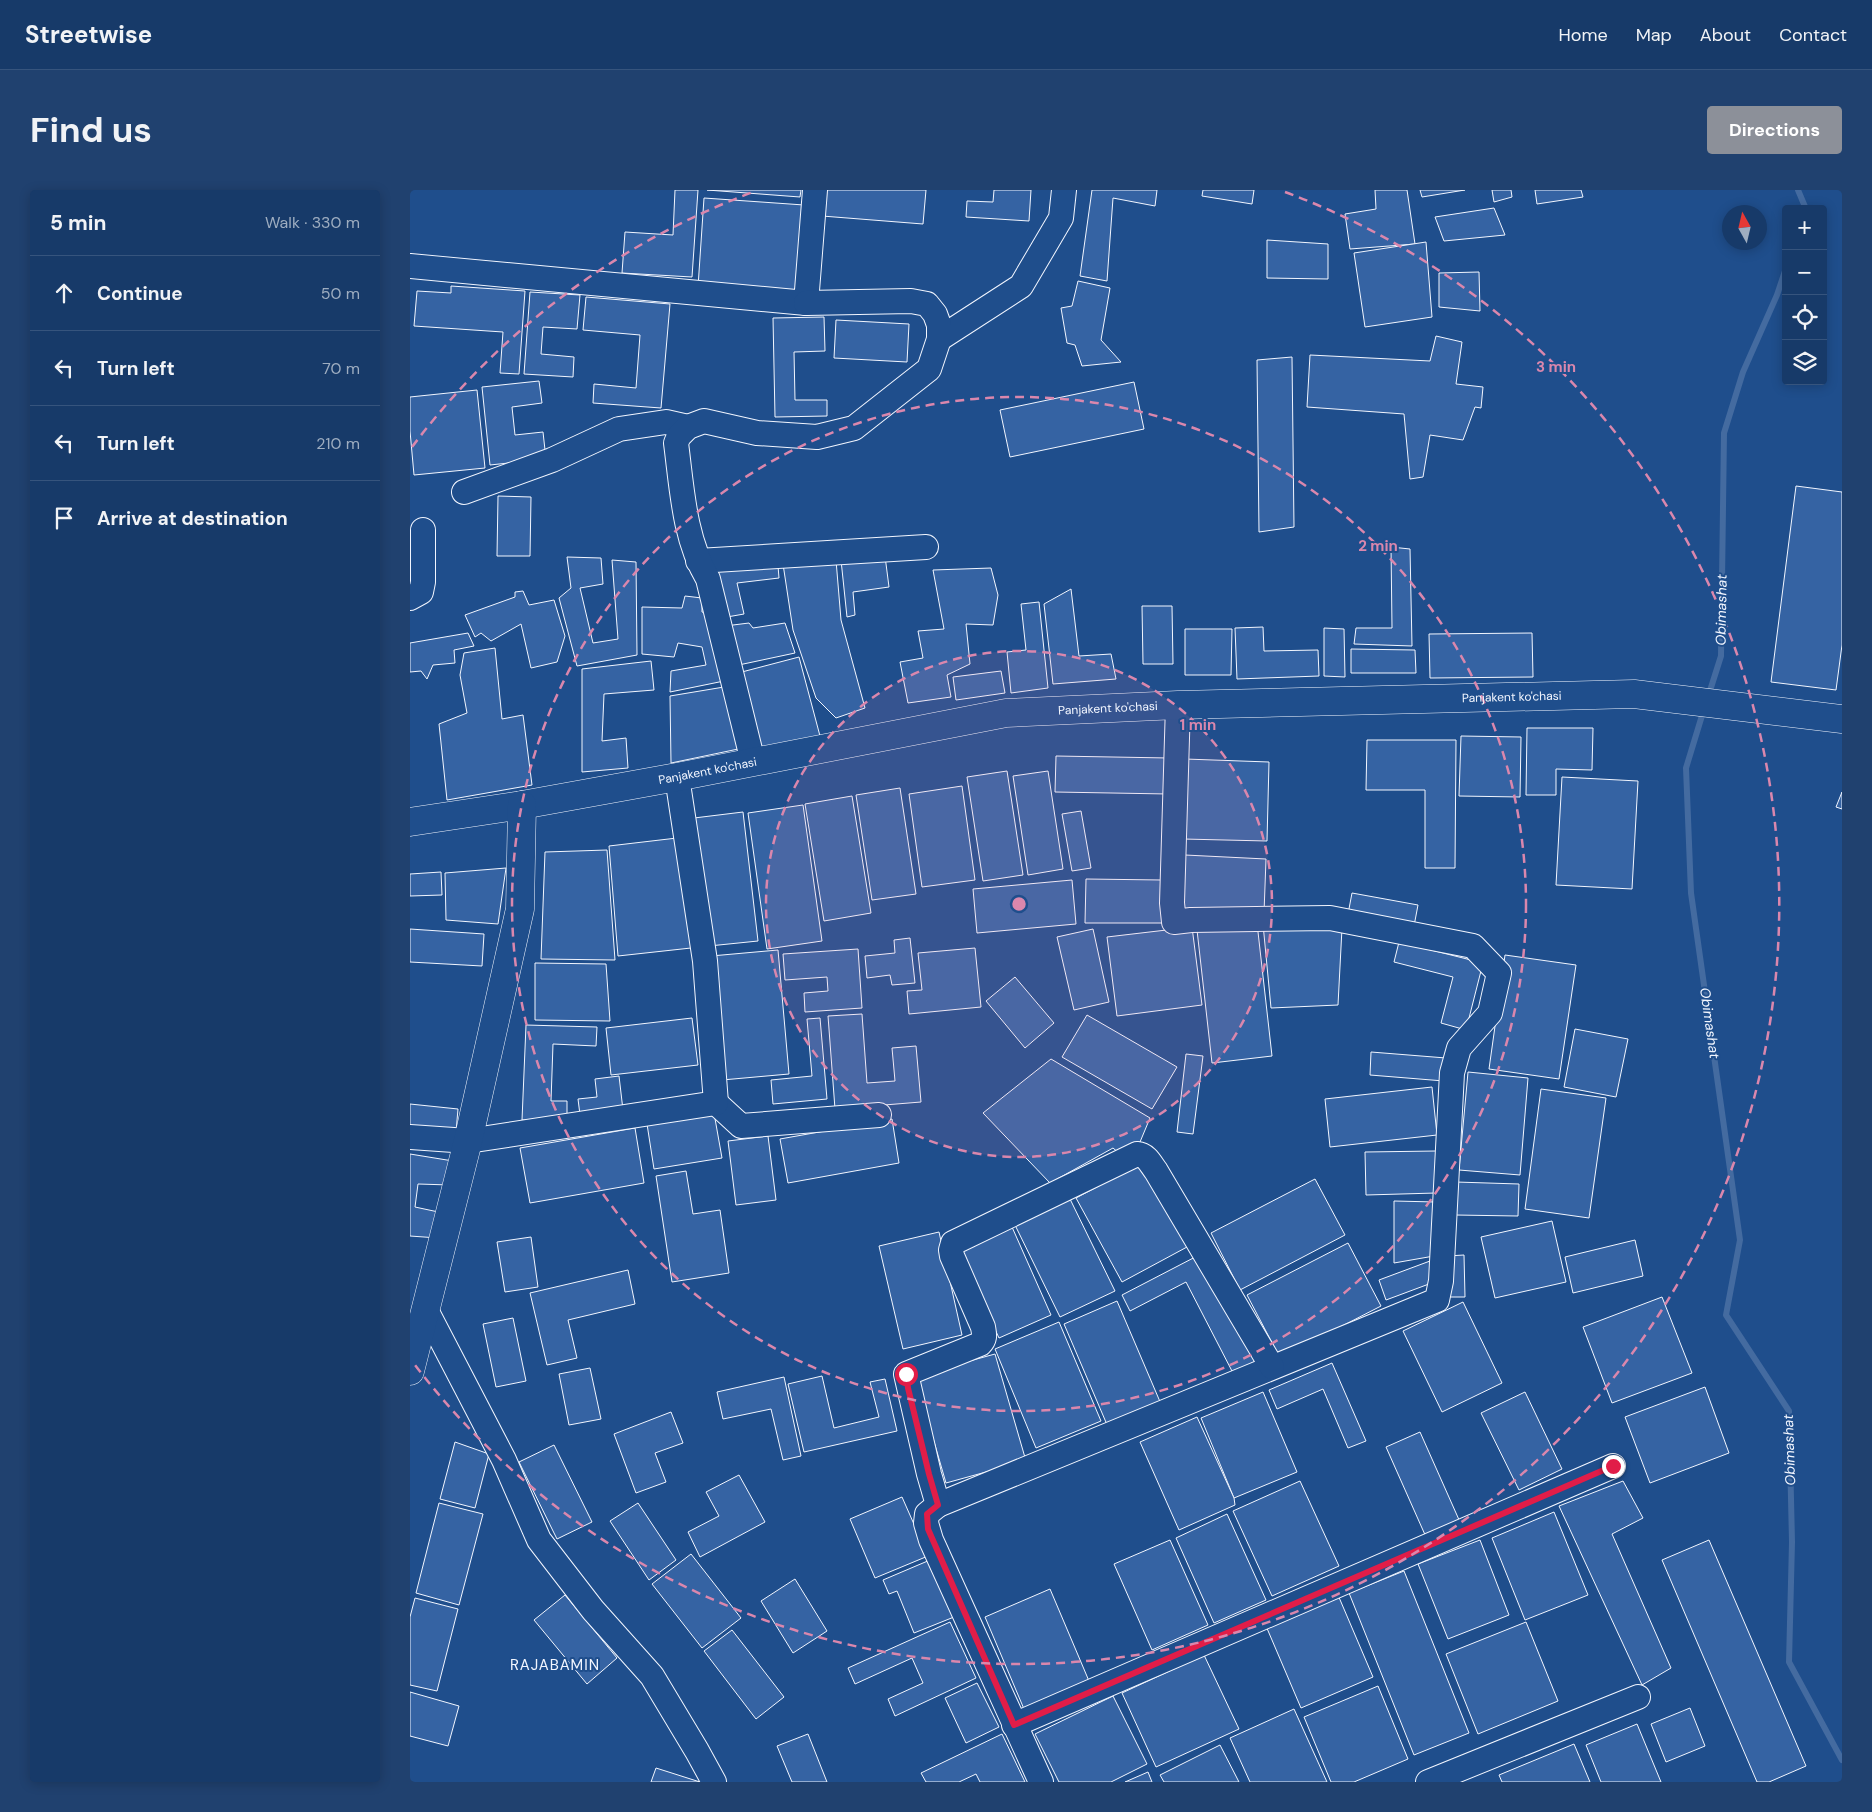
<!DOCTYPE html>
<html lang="en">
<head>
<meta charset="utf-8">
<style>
	:root { --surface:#173a69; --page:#20416f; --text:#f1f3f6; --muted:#9eadc0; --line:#36547d; --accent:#8c9099 }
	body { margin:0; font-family:"DM Sans",sans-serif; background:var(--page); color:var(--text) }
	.controls { position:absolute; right:15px; top:15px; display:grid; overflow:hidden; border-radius:5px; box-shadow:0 2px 12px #0003 }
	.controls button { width:45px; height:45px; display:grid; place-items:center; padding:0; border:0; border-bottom:1px solid var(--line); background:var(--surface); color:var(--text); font:25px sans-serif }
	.compass { position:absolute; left:1312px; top:15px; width:45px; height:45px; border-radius:50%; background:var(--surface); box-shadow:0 2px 12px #0003; rotate:352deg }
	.stop { position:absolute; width:15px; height:15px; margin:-11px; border:4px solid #e11d48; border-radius:50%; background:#fff }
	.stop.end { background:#e11d48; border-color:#fff; box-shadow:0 1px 5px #0008 }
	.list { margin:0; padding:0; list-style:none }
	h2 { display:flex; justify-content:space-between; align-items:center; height:65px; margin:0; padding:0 20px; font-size:21px }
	h2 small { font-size:16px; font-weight:400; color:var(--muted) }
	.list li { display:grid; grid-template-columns:32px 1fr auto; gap:15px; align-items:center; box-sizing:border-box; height:75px; padding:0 20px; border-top:1px solid var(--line) }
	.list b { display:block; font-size:19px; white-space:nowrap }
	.list em { font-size:16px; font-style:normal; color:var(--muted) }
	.icon { flex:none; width:28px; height:28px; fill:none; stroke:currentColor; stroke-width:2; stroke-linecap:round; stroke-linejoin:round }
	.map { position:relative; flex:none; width:1432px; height:1592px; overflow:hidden; border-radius:5px }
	header { display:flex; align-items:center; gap:30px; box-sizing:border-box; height:70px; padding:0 25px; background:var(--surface); border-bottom:1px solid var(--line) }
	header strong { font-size:24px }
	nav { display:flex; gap:28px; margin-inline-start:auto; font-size:18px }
	.intro { display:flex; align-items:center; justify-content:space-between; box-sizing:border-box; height:120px; padding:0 30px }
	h1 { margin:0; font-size:35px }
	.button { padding:12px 22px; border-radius:5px; background:var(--accent); color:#fff; font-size:18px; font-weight:700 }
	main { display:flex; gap:30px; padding:0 30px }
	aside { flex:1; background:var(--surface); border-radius:5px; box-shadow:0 2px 12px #0003 }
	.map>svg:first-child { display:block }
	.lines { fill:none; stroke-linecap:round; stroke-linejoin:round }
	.stream { stroke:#446ba0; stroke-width:6 }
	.building { fill:#3563a3; stroke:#f2f6ff }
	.minor-casing { stroke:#f2f6ff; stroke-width:26 }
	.major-casing { stroke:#f2f6ff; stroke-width:29 }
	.minor { stroke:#1f4e8c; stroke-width:24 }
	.major { stroke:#1f4e8c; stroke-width:28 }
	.route { stroke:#e11d48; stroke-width:6 }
	.ring { fill:none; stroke:#da87ad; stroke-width:2.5; stroke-dasharray:9 6 }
	.labels { text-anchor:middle; stroke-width:4; stroke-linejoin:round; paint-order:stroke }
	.street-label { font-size:12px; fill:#f2f6ff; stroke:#1f4e8c }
	.water-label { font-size:14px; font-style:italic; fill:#f2f6ff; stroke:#1f4e8c }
	.quarter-label { font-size:15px; letter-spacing:1px; fill:#f2f6ff; stroke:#1f4e8c }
	.centre { fill:#da87ad; stroke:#1f4e8c; stroke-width:2.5 }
	.ring-label { font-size:15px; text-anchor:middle; font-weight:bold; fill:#da87ad; stroke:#1f4e8c; stroke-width:4; stroke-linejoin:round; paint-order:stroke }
</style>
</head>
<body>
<header>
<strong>Streetwise</strong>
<nav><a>Home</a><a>Map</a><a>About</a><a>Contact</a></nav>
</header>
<div class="intro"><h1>Find us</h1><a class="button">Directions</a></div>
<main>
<aside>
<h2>5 min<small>Walk · 330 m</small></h2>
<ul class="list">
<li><svg class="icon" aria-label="ahead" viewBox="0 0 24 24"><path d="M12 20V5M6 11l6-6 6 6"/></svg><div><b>Continue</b></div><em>50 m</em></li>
<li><svg class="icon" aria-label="left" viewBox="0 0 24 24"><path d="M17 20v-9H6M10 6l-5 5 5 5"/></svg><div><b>Turn left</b></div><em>70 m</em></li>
<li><svg class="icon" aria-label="left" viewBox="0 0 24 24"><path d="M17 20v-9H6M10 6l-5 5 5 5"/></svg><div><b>Turn left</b></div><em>210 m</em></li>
<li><svg class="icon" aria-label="arrive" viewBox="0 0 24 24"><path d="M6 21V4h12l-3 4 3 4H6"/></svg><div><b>Arrive at destination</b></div></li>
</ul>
</aside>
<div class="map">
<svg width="1432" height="1592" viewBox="0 0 1432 1592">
	<rect width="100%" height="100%" fill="#1f4e8c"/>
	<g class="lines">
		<g class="stream">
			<polyline points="1388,0 1396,19"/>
			<polyline points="1298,507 1311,466 1314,243 1333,182 1367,105 1376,78"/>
			<polyline points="1294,519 1276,578 1281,703 1330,1050 1316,1125 1379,1221 1382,1352 1379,1472 1432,1570"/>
		</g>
	</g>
	<g class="building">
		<polygon points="265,0 288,0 282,87 212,83 215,42 263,45"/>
		<polygon points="297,0 391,0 390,7"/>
		<polygon points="414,0 516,0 513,34 412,26"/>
		<polygon points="584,0 621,0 619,31 556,27 557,11 583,12"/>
		<polygon points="682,0 747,0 745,16 703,8 697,91 670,86"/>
		<polygon points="793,0 844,0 842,14 792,6"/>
		<polygon points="965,0 997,0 1005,54 940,59 935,24 966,19"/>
		<polygon points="1010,0 1055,0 1012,7"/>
		<polygon points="1082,0 1101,0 1102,7 1084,12"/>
		<polygon points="1125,0 1171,0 1173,7 1127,14"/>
		<polygon points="294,8 394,15 388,103 288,97"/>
		<polygon points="1084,18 1095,45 1034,51 1025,27"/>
		<polygon points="857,50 918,54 918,89 857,88"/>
		<polygon points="1016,52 1022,127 955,137 944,63"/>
		<polygon points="1069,82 1070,121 1029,117 1029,83"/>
		<polygon points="668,91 700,98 691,150 711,172 672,176 665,155 657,153 651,118 662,116"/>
		<polygon points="41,96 115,101 109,184 90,183 93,142 4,136 7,101 41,103"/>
		<polygon points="120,102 170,105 167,139 133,137 131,164 164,167 163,187 114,184"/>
		<polygon points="176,107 260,114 251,218 183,213 184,194 226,198 230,145 173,140"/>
		<polygon points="414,127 415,161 384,162 385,210 417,210 417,226 365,227 363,128"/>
		<polygon points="426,130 499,134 497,172 424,168"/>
		<polygon points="1026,146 1052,152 1046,194 1073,197 1071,218 1065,217 1053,250 1020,245 1013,287 1000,289 994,224 897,217 900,165 1020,171"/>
		<polygon points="882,167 884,337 849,342 847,170"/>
		<polygon points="129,191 132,213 102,217 105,245 133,242 136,269 80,275 72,197"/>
		<polygon points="724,192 734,239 600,267 590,220"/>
		<polygon points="67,200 75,278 4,285 0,241 0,207"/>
		<polygon points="1386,296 1432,302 1432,455 1426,500 1361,492"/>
		<polygon points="88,306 121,307 120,366 87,366"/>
		<polygon points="981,357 1000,359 1002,456 944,454 946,438 982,438"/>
		<polygon points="475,366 479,397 443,402 445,425 437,427 431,370"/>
		<polygon points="157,367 191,368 193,394 170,398 183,453 208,449 202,370 226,372 227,465 167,476 149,408 161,398"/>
		<polygon points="426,370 431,430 455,518 426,528 406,508 383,440 373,374"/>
		<polygon points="303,376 368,376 369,388 327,393 334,424 317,427"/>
		<polygon points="581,378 588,405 583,435 556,434 560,474 537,485 541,507 498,513 490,472 513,468 508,441 534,439 523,380"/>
		<polygon points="661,399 669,466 701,464 706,489 643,494 634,414"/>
		<polygon points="113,401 119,415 144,410 155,446 147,472 121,478 111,434 81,451 71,443 65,447 55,425 105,407 105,402"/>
		<polygon points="275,406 292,408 292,422 302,425 319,490 260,502 261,481 296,475 292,457 268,453 264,467 232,464 232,417 272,418"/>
		<polygon points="629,412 638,498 601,503 597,462 616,460 611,414"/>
		<polygon points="732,416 762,416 763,474 733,474"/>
		<polygon points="339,433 343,438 375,433 385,463 324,476 315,436"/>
		<polygon points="853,437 854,461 908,460 909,486 827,489 825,438"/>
		<polygon points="914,438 934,439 935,487 914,486"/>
		<polygon points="775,439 822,439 821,485 775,485"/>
		<polygon points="58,443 64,456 44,460 45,473 23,475 17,489 11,481 0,482 0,453"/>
		<polygon points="1122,443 1123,487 1020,488 1019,444"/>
		<polygon points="85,458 92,529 113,525 122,595 37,610 29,534 57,523 50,485 54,463"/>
		<polygon points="941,459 1005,460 1006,483 941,483"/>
		<polygon points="389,467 410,546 349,562 328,483"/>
		<polygon points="241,471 244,500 194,504 192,551 216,548 218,578 172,582 172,479"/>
		<polygon points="591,481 595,503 546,510 543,487"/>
		<polygon points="320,496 333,558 261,573 260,506"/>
		<polygon points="1117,538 1183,538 1182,580 1146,579 1146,605 1116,605"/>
		<polygon points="1051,546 1111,547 1110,607 1049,606"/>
		<polygon points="957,550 1046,550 1045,678 1015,678 1015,600 956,600"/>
		<polygon points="646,566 759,568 758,604 645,602"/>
		<polygon points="775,569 859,572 857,651 773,649"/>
		<polygon points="597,581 613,685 573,691 557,587"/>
		<polygon points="638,581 653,679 618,685 603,586"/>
		<polygon points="1152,587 1228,591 1222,699 1146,695"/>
		<polygon points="552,596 565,690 512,697 499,604"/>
		<polygon points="490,598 506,704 462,710 446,605"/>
		<polygon points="1432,602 1432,619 1426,617"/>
		<polygon points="442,606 461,723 414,731 395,614"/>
		<polygon points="393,615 412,751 357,759 338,623"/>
		<polygon points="671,621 681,678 662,681 652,624"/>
		<polygon points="333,622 348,751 299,756 284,628"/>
		<polygon points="267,648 281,758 208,766 199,656"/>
		<polygon points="197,660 205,770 131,769 135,662"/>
		<polygon points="775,665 856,669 854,723 772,719"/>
		<polygon points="96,678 88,734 36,730 35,683"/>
		<polygon points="31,682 32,705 0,706 0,684"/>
		<polygon points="676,689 752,690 752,733 675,733"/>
		<polygon points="662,690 666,734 567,743 563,699"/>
		<polygon points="942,703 1008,715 1004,736 938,724"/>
		<polygon points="847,733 862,866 802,873 787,740"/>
		<polygon points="853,734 932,738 928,815 861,818"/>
		<polygon points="782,737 792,815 707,826 697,747"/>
		<polygon points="0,739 74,744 72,776 0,772"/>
		<polygon points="683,739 699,812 664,820 647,747"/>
		<polygon points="500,748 505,793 482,795 480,785 457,788 455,766 485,763 484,750"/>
		<polygon points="989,752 1073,773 1056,840 1031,833 1043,787 984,772"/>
		<polygon points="565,758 571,817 499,824 497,801 512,800 508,763"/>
		<polygon points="448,759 452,818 395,822 394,803 418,801 417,787 375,790 373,764"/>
		<polygon points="368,760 379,884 312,890 301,766"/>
		<polygon points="1095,765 1166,775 1149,889 1079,879"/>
		<polygon points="125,773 196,774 200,831 125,830"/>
		<polygon points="605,787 644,833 615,858 576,811"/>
		<polygon points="452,824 457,893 485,891 482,858 506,856 511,912 425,919 418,826"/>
		<polygon points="677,825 767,877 742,919 652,867"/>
		<polygon points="282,828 288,875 201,885 196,838"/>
		<polygon points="410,828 417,909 363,914 361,890 402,886 397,829"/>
		<polygon points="116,835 187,837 186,856 143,854 141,911 157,911 157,931 112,930"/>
		<polygon points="1165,839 1218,849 1206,907 1154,897"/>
		<polygon points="961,862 1036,868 1034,891 960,885"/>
		<polygon points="776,864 793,866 783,944 767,942"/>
		<polygon points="641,869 740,928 730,952 710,964 703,958 640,993 573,923"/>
		<polygon points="1058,882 1118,888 1110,985 1049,980"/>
		<polygon points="209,886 213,920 170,925 168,909 187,907 185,889"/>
		<polygon points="1022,897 1027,945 920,957 915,909"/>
		<polygon points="1131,899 1196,908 1179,1028 1115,1019"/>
		<polygon points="0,914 48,919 46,942 0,937"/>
		<polygon points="304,923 312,968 244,979 237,934"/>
		<polygon points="482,929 489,973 378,993 370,949"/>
		<polygon points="225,938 234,993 120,1013 110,958"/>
		<polygon points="358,946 366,1010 326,1015 318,951"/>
		<polygon points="1026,961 1026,1003 956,1005 955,962"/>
		<polygon points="0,964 43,971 40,995 8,994 5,1017 33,1023 28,1048 0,1046"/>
		<polygon points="732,973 777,1057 712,1092 666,1008"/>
		<polygon points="276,981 283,1024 310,1020 319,1083 262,1092 246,986"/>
		<polygon points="905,989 935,1045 830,1100 801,1043"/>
		<polygon points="1046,992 1109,994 1108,1026 1045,1025"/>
		<polygon points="660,1009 705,1101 650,1127 605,1035"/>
		<polygon points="984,1011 1026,1012 1024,1066 984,1073"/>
		<polygon points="1142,1031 1156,1092 1085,1108 1071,1047"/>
		<polygon points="602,1037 641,1125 589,1148 549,1061"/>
		<polygon points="529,1042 552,1145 493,1159 469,1056"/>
		<polygon points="121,1047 128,1097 95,1102 87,1052"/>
		<polygon points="1225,1050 1233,1086 1163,1103 1155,1067"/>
		<polygon points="938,1053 971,1116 870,1168 837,1105"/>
		<polygon points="791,1064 846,1171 823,1183 776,1092 720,1121 712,1105"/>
		<polygon points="1054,1065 1055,1107 1038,1107 1037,1066"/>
		<polygon points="1020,1071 1027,1091 976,1110 969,1090"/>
		<polygon points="218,1080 225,1114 158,1130 167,1168 137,1175 120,1103"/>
		<polygon points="1252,1107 1282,1183 1202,1213 1173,1137"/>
		<polygon points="707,1111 751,1214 698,1237 654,1134"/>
		<polygon points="1053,1112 1092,1193 1032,1222 993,1141"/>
		<polygon points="103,1128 116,1191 86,1197 73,1134"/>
		<polygon points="649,1132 691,1231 626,1258 585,1159"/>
		<polygon points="585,1164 616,1271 536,1293 505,1186"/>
		<polygon points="922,1173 956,1251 938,1258 913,1199 867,1219 859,1200"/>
		<polygon points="180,1178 191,1229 159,1235 149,1184"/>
		<polygon points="412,1186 424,1238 469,1227 460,1192 475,1189 487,1241 394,1262 378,1194"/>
		<polygon points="374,1187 391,1266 373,1270 361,1219 313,1229 307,1202"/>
		<polygon points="1295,1197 1319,1263 1240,1293 1215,1227"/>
		<polygon points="853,1202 887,1282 824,1308 791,1228"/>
		<polygon points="1115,1202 1152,1279 1109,1300 1071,1223"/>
		<polygon points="261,1222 273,1253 245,1263 256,1292 226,1303 204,1244"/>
		<polygon points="787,1227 824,1308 825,1315 769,1340 730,1252"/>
		<polygon points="1010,1242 1050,1332 1016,1347 976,1257"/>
		<polygon points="45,1252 79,1264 65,1318 30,1309"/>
		<polygon points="144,1255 182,1332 147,1349 109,1272"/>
		<polygon points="329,1285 355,1332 290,1367 278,1342 309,1326 296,1302"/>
		<polygon points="890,1291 929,1376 862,1406 823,1321"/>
		<polygon points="1213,1291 1233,1328 1202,1344 1261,1478 1232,1495 1149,1316"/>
		<polygon points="492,1307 518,1366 465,1388 440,1329"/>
		<polygon points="29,1313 73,1324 49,1415 6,1403"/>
		<polygon points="228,1313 266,1370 239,1390 200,1331"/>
		<polygon points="1144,1322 1178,1405 1115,1430 1082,1348"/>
		<polygon points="817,1324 856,1410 804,1433 766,1348"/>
		<polygon points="760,1350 798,1435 742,1460 704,1374"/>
		<polygon points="1070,1350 1099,1425 1038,1449 1008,1374"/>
		<polygon points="1299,1350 1396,1576 1359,1592 1347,1592 1252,1370"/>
		<polygon points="281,1364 331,1428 292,1458 242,1394"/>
		<polygon points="520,1370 544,1427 504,1443 487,1401 479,1404 473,1390"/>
		<polygon points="994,1381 1059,1543 1004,1565 939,1403"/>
		<polygon points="385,1389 417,1441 383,1463 351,1411"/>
		<polygon points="640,1399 679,1491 614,1519 575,1427"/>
		<polygon points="155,1405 207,1468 177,1494 124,1430"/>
		<polygon points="928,1405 963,1487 891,1518 856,1436"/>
		<polygon points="5,1408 48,1419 27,1501 0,1495 0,1427"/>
		<polygon points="540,1432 566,1488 485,1526 478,1509 513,1493 502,1468 445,1494 438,1478"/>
		<polygon points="1116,1432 1148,1511 1068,1544 1036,1464"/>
		<polygon points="322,1440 374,1507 346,1529 294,1461"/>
		<polygon points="794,1465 829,1539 746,1577 712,1503"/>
		<polygon points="567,1493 589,1537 556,1553 535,1508"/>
		<polygon points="968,1496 998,1569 944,1592 921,1592 894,1527"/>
		<polygon points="0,1502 49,1516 38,1556 0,1546"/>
		<polygon points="703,1506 737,1574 701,1592 649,1592 625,1544"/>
		<polygon points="1280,1518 1295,1556 1256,1572 1241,1534"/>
		<polygon points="884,1519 917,1592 840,1592 820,1548"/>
		<polygon points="1227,1534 1251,1592 1191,1592 1176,1555"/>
		<polygon points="398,1544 417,1592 382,1592 367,1556"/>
		<polygon points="592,1544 615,1592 570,1592 566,1584 549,1592 516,1592 511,1583"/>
		<polygon points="1164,1554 1180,1592 1092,1592 1089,1585"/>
		<polygon points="810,1555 829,1592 754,1592 750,1585"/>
		<polygon points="246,1578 290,1592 241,1592"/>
		<polygon points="738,1582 742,1592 715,1592"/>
	</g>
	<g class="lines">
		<g class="minor-casing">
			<g id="minor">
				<polyline points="0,76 396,113 405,0"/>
				<polyline points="529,149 611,96 651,28 654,0"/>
				<polyline points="54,302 142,270 209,239 256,232 278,237"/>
				<polyline points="288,371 516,357"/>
				<polyline points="0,408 11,402 13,392 13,340"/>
				<path d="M343 572 298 389C274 348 272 299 266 253L269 246 278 237 294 231 347 243 407 247 444 238 519 179 529 149V135L525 124 517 114 501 111 396 113"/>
				<polyline points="306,913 331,936 469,925"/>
				<polyline points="0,947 58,951 306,913 295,771 267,587"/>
				<polyline points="16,1120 94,1270 129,1350 183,1420 242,1486 287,1561 304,1592"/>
				<polyline points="528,1315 1027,1110 1031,1091 1042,883 1049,858 1080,823 1089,783 1063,756 920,728 781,730 764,732 762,713 768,515"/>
				<polyline points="604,1535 1203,1276"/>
				<path d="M631 1592 521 1350 516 1333 517 1324 528 1315 519 1284 496 1184 570 1154C576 1148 574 1144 573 1137L542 1066 541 1060 543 1053 727 964C737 965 740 973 746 981L862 1177"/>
				<polyline points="1018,1592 1228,1507"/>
			</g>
		</g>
		<g class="major-casing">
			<g id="major">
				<path id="s1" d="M0 632 112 615 267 587 596 523 768 515 1224 504 1432 529"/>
				<polyline points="0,1181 58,951 110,719 112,615"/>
			</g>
		</g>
		<use href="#minor" class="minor"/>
		<use href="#major" class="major"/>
	</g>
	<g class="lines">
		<polyline class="route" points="496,1184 498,1198 519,1284 528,1315 517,1324 518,1339 604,1535 1203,1276"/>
	</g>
	<circle cx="609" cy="714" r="253" fill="#da87ad" fill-opacity=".12"/>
	<g class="ring">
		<circle cx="609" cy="714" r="253"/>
		<circle cx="609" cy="714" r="507"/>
		<path d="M2 257A760 760 0 0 1 343 2M875 2A760 760 0 1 1 2 1171"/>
	</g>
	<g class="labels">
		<g class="street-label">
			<text dy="4" stroke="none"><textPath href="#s1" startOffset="1112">Panjakent ko'chasi</textPath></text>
			<text dy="4" stroke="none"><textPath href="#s1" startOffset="708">Panjakent ko'chasi</textPath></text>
			<text dy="4" stroke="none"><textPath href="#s1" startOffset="302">Panjakent ko'chasi</textPath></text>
		</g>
		<g class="water-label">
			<text transform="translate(1311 420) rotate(-89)" y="5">Obimashat</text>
			<text transform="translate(1300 833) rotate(82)" y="5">Obimashat</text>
			<text transform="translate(1379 1260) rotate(-92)" y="5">Obimashat</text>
		</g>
		<g class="quarter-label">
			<text x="145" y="1480">RAJABAMIN</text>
		</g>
	</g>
	<circle cx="609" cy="714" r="8" class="centre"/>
	<g class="ring-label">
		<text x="1146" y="182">3 min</text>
		<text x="968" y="361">2 min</text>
		<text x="788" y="540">1 min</text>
	</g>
</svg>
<div class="controls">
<button>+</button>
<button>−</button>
<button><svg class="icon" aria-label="locate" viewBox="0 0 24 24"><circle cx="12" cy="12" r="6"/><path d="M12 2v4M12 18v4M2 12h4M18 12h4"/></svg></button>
<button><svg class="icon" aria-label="layers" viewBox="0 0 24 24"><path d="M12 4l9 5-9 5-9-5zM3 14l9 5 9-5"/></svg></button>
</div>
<svg class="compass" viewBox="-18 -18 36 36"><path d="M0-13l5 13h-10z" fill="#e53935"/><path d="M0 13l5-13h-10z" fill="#9eadc0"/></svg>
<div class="stop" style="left:496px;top:1184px"></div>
<div class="stop end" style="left:1203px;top:1276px"></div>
</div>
</main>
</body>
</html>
